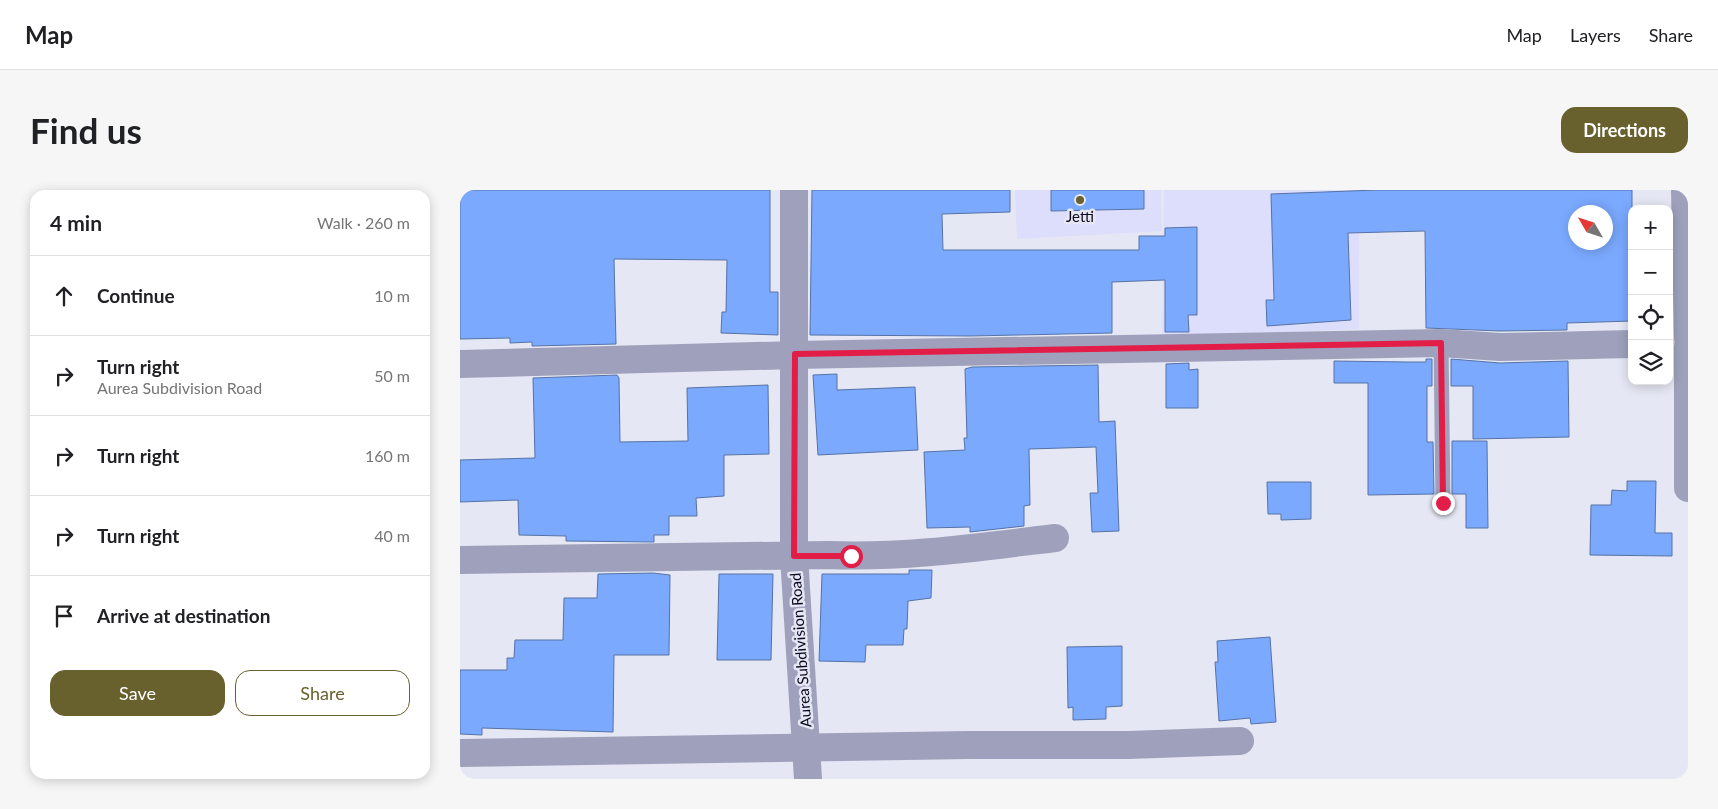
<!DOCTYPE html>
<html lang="en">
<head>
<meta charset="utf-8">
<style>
	:root { --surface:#fff; --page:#f6f6f6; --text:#202124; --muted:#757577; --line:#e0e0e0; --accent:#68612e }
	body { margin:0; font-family:Lato,sans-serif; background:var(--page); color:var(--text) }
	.controls { position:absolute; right:15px; top:15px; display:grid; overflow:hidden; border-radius:10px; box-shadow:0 2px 12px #0003 }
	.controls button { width:45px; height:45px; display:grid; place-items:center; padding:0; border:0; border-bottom:1px solid var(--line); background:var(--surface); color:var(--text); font:25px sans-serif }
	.compass { position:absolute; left:1108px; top:15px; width:45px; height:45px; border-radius:50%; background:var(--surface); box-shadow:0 2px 12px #0003; rotate:309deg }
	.stop { position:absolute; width:15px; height:15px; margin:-11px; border:4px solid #e11d48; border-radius:50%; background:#fff }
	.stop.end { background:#e11d48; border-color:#fff; box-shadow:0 1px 5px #0008 }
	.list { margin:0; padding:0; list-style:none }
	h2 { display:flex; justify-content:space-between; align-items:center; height:65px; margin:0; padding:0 20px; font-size:21px }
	h2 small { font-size:16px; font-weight:400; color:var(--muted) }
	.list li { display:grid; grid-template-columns:32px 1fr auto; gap:15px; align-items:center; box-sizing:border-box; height:80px; padding:0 20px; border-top:1px solid var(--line) }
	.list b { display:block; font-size:19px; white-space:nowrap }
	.list p { margin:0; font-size:16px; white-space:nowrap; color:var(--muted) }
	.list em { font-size:16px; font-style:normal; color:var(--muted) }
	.actions { display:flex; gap:10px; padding:15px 20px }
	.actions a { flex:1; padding:11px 0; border:1px solid var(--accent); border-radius:15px; text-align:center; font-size:18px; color:var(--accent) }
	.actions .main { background:var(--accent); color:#fff }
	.icon { flex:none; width:28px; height:28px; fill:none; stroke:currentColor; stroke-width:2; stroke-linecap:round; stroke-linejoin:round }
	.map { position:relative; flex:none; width:1228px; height:589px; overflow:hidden; border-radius:15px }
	header { display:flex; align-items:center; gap:30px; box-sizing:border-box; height:70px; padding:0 25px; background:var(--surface); border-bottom:1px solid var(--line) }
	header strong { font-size:24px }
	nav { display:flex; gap:28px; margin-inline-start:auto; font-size:18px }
	.intro { display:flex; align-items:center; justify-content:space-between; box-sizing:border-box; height:120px; padding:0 30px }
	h1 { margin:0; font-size:35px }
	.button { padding:12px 22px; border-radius:15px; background:var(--accent); color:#fff; font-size:18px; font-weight:700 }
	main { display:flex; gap:30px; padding:0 30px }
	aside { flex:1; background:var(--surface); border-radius:15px; box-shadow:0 2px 12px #0003 }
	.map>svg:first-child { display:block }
	.built { fill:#dcdefb }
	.building { fill:#7aa9fe; stroke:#5672a5; fill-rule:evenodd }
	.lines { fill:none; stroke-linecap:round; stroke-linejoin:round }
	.service { stroke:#9fa1bc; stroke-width:15 }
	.minor { stroke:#9fa1bc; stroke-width:28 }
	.route { stroke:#e11d48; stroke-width:6 }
	.poi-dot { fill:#68612e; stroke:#e5e7f4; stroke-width:2 }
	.labels { text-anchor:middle; stroke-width:5; stroke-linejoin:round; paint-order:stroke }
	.poi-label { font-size:15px; fill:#0a091e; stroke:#e5e7f4 }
	.street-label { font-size:15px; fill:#0a091e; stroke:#e5e7f4 }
</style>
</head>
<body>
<header>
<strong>Map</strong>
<nav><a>Map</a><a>Layers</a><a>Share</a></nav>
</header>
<div class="intro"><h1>Find us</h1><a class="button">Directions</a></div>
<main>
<aside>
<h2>4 min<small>Walk · 260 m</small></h2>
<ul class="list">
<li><svg class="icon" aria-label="ahead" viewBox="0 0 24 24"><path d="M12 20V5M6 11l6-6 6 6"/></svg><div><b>Continue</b></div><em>10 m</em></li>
<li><svg class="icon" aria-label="right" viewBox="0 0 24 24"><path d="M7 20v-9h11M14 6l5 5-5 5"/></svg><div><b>Turn right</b><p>Aurea Subdivision Road</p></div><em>50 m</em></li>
<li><svg class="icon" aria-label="right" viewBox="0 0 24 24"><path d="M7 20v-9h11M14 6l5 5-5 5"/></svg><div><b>Turn right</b></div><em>160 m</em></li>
<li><svg class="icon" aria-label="right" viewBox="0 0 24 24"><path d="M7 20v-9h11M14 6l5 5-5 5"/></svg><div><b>Turn right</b></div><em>40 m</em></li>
<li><svg class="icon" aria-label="arrive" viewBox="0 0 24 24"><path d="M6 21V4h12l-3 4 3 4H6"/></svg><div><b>Arrive at destination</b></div></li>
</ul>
<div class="actions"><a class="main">Save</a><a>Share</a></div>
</aside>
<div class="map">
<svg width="1228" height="589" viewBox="0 0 1228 589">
	<rect width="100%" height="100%" fill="#e5e7f4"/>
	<g class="built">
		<polygon points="555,0 701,0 702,41 557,49"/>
		<polygon points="704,0 899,0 899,139 702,148"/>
	</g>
	<g class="building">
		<polygon points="0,0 310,0 310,102 318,102 318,145 261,143 262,122 266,122 267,70 154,69 156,154 72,156 72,152 50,153 50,148 0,149"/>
		<polygon points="352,0 550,0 550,22 482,24 483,60 679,60 679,46 705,46 705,38 737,37 737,125 728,125 729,142 705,142 705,90 652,92 652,143 511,146 350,145"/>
		<polygon points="591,0 684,0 684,19 591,21"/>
		<path d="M917 0H1172V131L1107 133V140L1040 141 966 138 965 41 888 43 891 130 807 136 806 110H814L811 4ZM1116 22H1146V52H1116Z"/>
		<polygon points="966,169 972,169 972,196 967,196 967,252 973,252 974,304 908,305 908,193 874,193 874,171 948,172 966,172"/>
		<polygon points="991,169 1040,173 1108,171 1109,247 1013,249 1013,196 991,196"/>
		<polygon points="729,173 729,180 738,179 738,218 706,218 706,174"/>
		<polygon points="638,175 639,232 655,231 659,341 632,342 630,303 638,303 636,257 569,259 570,315 564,316 564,336 510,342 510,337 467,338 464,262 505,260 504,248 507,248 505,179 512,177"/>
		<polygon points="377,184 377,200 455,197 458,260 358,265 353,185"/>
		<polygon points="157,185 159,188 160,252 228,251 227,198 308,195 309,264 264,265 264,306 236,308 237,326 209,326 209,345 194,345 194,352 106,351 106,346 59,345 58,310 0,312 0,270 75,268 73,188"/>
		<polygon points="992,251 1027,251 1028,338 1006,338 1006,304 992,304"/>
		<polygon points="1167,291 1196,291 1195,343 1212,343 1212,366 1130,365 1131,315 1151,315 1152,300 1167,301"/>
		<polygon points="807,292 851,292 851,329 821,330 821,324 808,324"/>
		<polygon points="449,380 472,380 471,408 448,411 447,439 444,439 443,455 406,455 405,472 359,471 362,384 449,384"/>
		<polygon points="193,383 210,385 209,465 154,465 153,542 22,538 22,545 0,544 0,480 47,480 47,468 54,468 55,450 103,450 104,408 137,408 138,384"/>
		<polygon points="259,384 313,384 311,470 257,470"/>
		<polygon points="810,447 816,532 791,534 790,528 759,531 755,472 758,472 757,451"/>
		<polygon points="662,456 662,516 646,517 646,529 613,530 613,517 608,518 607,457"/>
	</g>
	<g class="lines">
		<polyline class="service" points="981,153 983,313"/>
		<g class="minor">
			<polyline points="334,0 334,366 348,589"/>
			<polyline points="1225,0 1228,148"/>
			<polyline points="1228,157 1228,298"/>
			<polyline points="0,174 335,165 981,153 1040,157 1172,154"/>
			<path d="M0 370 368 365C445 368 520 357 595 348"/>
			<polyline points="0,563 509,555 669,555 780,551"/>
		</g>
	</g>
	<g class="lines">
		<polyline class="route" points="391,366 334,366 335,164 981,153 983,313"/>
	</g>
	<circle class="poi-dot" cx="620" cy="10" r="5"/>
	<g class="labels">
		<g class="poi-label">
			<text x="620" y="32">Jetti</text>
		</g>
		<g class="street-label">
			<text transform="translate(341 460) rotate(-94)" y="5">Aurea Subdivision Road</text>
		</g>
	</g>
</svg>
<div class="controls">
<button>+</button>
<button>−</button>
<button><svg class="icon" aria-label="locate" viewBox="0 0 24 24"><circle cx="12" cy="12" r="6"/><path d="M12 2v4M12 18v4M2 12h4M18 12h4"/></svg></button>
<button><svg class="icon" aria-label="layers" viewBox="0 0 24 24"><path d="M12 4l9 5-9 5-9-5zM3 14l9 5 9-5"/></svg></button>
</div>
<svg class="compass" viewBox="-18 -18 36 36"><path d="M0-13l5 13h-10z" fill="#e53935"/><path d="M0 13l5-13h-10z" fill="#757577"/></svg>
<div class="stop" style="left:391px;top:366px"></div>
<div class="stop end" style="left:983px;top:313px"></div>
</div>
</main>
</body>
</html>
